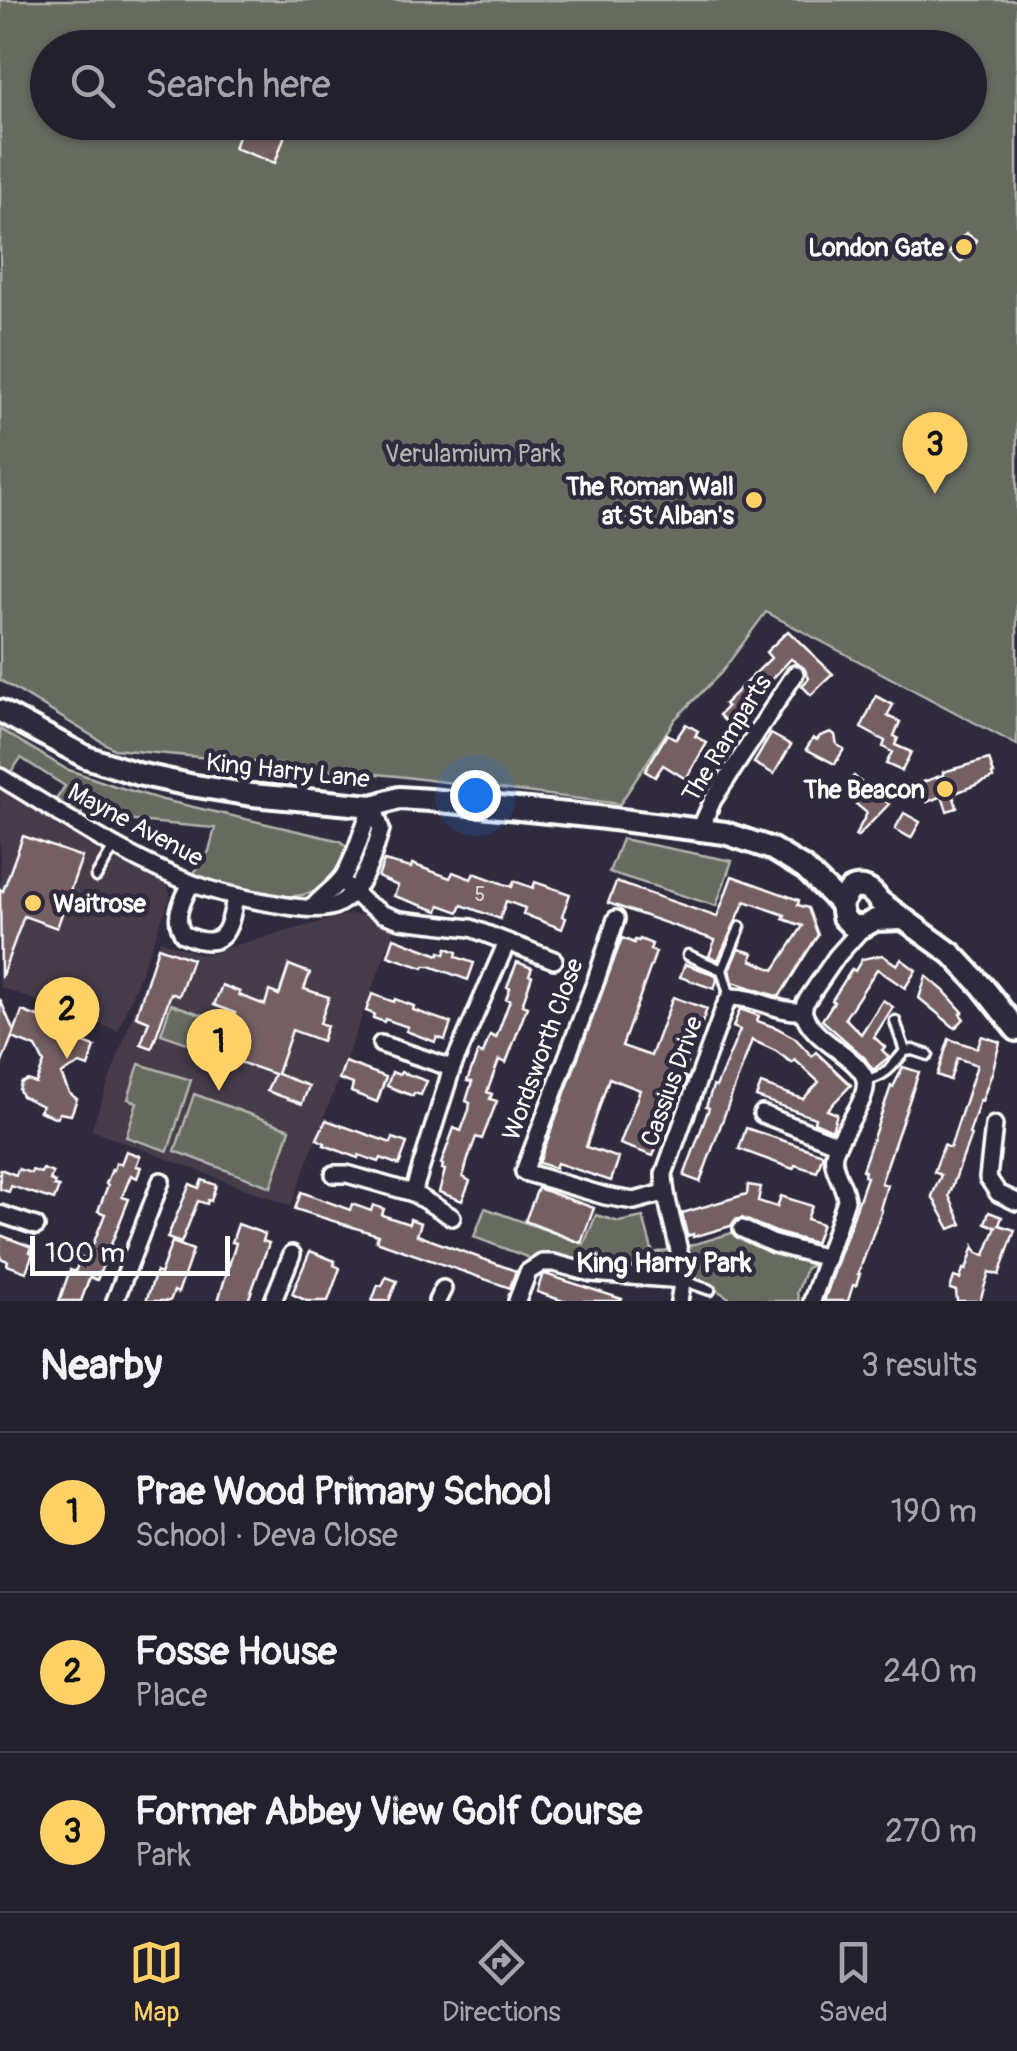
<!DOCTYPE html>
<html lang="en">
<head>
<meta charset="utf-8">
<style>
	:root { --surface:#23202e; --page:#2f2d3a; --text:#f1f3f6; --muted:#a3a3aa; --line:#403e4a; --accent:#ffd166 }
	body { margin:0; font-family:Pangolin,sans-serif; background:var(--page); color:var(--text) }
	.scale { position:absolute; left:30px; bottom:25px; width:200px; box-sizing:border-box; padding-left:10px; border:5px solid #fff; border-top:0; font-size:28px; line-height:35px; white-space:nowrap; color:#fff; -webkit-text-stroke:8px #2f2a3d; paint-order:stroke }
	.you { position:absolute; left:475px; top:795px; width:35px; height:35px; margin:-25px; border:8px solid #fff; border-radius:50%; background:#1a73e8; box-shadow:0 0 0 15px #1a73e833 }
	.badge { display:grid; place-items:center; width:65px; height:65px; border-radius:50%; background:var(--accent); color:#111; font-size:32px; font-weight:700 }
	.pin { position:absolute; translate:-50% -82px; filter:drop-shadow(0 2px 5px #0008) }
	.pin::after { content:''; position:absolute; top:52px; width:35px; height:30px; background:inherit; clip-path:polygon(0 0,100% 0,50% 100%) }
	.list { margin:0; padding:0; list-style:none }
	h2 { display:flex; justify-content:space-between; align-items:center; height:130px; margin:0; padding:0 40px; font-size:42px }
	h2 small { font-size:32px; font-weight:400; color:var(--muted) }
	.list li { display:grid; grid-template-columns:65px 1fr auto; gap:30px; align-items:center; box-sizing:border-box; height:160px; padding:0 40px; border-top:2px solid var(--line) }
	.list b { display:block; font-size:38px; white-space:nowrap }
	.list p { margin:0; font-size:32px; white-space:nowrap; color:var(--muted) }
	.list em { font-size:32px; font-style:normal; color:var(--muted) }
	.icon { flex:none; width:55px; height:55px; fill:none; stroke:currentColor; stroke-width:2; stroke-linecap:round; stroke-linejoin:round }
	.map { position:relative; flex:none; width:1017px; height:1301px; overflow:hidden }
	.search { position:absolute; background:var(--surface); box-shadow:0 2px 8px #0004; left:30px; right:30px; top:30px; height:110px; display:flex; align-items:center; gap:25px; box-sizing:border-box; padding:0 35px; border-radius:55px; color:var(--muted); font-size:38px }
	.sheet { height:610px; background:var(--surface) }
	nav { display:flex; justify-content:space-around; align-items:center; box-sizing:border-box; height:140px; border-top:2px solid var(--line); background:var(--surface); font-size:28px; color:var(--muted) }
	nav a { display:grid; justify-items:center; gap:5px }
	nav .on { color:var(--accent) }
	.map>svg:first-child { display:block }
	.built { fill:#443a49 }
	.green { fill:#666b5e; stroke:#b2b5ae; stroke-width:2.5; fill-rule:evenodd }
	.building { fill:#755e64; stroke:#fff; stroke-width:2.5 }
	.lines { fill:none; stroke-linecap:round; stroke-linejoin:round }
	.lane-casing { stroke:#fff; stroke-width:15 }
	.street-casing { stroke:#fff; stroke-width:22 }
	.secondary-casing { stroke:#fff; stroke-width:28 }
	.lane { stroke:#2f2a3d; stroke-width:8 }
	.street { stroke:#2f2a3d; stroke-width:15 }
	.secondary { stroke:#2f2a3d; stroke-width:20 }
	.poi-dot { fill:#ffd166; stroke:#2f2a3d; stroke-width:4 }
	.labels { text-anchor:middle; stroke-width:9; stroke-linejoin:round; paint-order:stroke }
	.number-label { font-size:20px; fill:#dcd7d8 }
	.poi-label { font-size:25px; font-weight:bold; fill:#fff; stroke:#2f2a3d; text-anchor:end }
	.park-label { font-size:25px; fill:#b2b5ae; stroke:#2f2a3d }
	.street-label { font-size:25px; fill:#fff; stroke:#2f2a3d }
	.neighbourhood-label { font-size:28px; font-weight:bold; fill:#fff; stroke:#2f2a3d }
</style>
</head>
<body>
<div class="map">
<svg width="1017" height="1301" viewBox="0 0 1017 1301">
	<rect width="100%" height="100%" fill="#2f2a3d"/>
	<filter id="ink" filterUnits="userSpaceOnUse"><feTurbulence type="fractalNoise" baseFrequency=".01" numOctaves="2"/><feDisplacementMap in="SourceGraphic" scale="20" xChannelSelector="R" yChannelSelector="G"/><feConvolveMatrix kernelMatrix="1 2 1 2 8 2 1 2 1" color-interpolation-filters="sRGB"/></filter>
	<g filter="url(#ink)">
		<g class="built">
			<polygon points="0,791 8,793 168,887 171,896 118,1031 0,987"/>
			<polygon points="350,914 363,915 395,928 291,1206 91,1130 160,940 199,954 215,953 225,948"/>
		</g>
		<g class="green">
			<path d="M0 0H1017V745L766 612 721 673 675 719 620 804 397 776 114 749 0 680ZM48 48H970V122H48Z"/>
			<path d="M0 729 66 769 115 786 163 800 341 841 347 847C344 856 342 869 336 876 304 916 231 886 192 876L209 851 215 828 124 820 90 801 80 816 55 801 65 786 21 758 9 775 0 769Z"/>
			<polygon points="622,839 732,861 716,906 609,872"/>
			<polygon points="171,1004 221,1021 210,1051 161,1034"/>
			<polygon points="139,1064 191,1080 168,1151 126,1137 137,1102 128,1099"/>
			<polygon points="194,1094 290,1129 271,1187 175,1151"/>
			<polygon points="485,1208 584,1244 596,1215 619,1222 643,1217 653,1253 674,1249 678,1264 671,1271 639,1271 590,1265 548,1256 532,1259 474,1237"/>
			<polygon points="735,1232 815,1261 813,1265 806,1268 797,1293 799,1301 734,1301 693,1275 685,1247"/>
		</g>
		<g class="building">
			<polygon points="243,122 260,122 286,132 275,163 234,148"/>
			<polygon points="966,233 976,240 972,253 960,262 949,253"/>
			<polygon points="788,631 833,674 811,695 802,686 809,678 804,668 791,659 729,725 719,715 727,707 724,704 771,658 766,652"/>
			<polygon points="876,696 893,705 887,716 900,722 894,736 898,738 895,745 911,752 902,771 886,764 892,752 883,747 885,741 861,728"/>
			<polygon points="686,724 698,731 695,736 707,743 686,779 663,765 655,777 645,771 667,734 676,739"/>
			<polygon points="831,732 835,735 837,745 844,749 835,764 806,749 813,738 817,740 820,736"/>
			<polygon points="771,734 791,745 774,774 754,763"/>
			<polygon points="989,759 994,774 992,774 993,778 953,794 957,808 947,811 942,796 927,802 920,783 943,775 943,772"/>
			<polygon points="854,776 866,787 869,785 889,804 857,837 855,836 867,813 840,791"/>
			<polygon points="904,813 920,822 911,838 895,829"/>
			<polygon points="23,836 82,857 57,928 24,916 1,978 0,889 3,891"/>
			<polygon points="384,861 411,868 412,864 450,878 453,872 471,879 474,873 512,887 514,881 533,888 535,882 570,894 562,916 566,918 562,929 523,914 525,908 506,901 500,919 462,905 459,912 440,905 438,911 394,896 398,886 378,877"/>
			<polygon points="732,876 799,900 798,905 808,908 818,935 779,997 733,982 730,970 739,949 753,953 751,960 774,970 803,926 783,919 785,915 745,901 718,960 709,956 715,940 608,903 616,882 717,917"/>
			<polygon points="394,938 439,955 440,952 445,954 447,948 457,952 456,957 474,963 468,980 430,966 424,966 423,968 388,956"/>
			<polygon points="622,938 634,943 635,940 639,941 640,939 652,944 650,950 656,952 622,1046 651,1056 673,997 707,1009 682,1076 687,1078 680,1096 676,1094 653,1156 620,1144 640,1090 609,1078 586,1147 619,1158 611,1181 557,1163 555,1168 539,1163"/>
			<polygon points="158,947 192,959 179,996 171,993 152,1048 141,1044 149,1021 136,1016"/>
			<polygon points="882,955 897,965 901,959 916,970 905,988 877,969 845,1018 861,1034 883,1000 893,1007 874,1037 885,1047 882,1050 889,1057 873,1070 864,1057 822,1020 834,1002 832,1000 852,969 855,971 862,959"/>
			<polygon points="517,962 532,968 529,975 532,976 522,1005 527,1007 506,1063 499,1060 487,1092 492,1094 490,1099 497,1101 482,1139 476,1137 469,1156 463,1177 470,1181 462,1201 439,1192 445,1170 442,1169 443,1165 441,1164 454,1128 461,1131 469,1110 470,1103 466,1101 472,1082 467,1081 478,1052 483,1054 490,1035 496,1038 510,1000 506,999 510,988 507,987"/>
			<polygon points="685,964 716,975 717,980 714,989 680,977"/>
			<polygon points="289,965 310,973 304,989 329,997 320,1023 327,1026 322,1041 292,1030 277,1074 309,1086 302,1104 267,1091 274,1074 222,1056 235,1013 214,1005 222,985 240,992 239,995 265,1005 269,991 279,995"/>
			<polygon points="926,976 944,991 963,1012 960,1014 964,1019 955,1028 919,998"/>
			<polygon points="372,994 394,1002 395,999 414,1006 413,1010 451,1023 445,1040 437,1037 435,1042 406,1031 408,1027 385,1019 384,1022 373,1018 374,1014 366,1011"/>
			<polygon points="0,999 14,1032 1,1065 0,1065"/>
			<polygon points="740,1009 759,1016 757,1021 777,1028 795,1038 812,1056 816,1052 851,1085 827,1110 837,1114 832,1130 814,1122 815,1118 756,1097 761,1084 803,1099 819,1082 795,1060 792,1063 776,1051 752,1040 700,1182 684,1176 709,1108 706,1107 713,1086 716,1087 740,1030 733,1027"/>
			<polygon points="22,1011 62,1026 59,1034 95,1047 88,1067 80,1064 61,1074 69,1093 77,1099 71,1115 59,1113 57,1118 39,1111 42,1106 22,1096 19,1090 21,1083 28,1080 36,1083 44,1063 36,1047 12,1038"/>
			<polygon points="982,1036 1000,1042 992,1073 982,1101 980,1100 969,1134 971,1135 949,1196 962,1224 950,1229 932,1196 941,1175 934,1172 944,1145 950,1148 977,1065 957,1058 950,1080 937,1075 949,1039 977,1048"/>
			<polygon points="345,1062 386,1077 377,1102 351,1092 353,1084 339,1079"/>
			<polygon points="903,1067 919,1072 881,1183 887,1185 880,1209 882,1210 858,1274 860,1274 856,1286 853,1285 848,1301 824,1301 867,1177 864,1176 865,1171 862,1170 891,1086 893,1087"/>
			<polygon points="392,1072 399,1075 401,1072 427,1081 421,1095 414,1093 413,1096 387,1086"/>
			<polygon points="326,1120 391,1143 393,1138 407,1143 399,1165 381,1158 379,1162 359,1155 358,1158 324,1145 325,1143 317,1139"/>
			<polygon points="746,1128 823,1154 817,1172 795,1165 793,1169 739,1149"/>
			<polygon points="126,1151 140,1156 136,1166 141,1167 137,1178 131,1175 122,1197 129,1199 97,1280 90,1277 81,1301 59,1301 70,1270 75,1272 81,1257 84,1258 87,1256 94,1242 105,1214 98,1211 108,1185 106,1184 112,1169 114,1170 116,1163 121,1164"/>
			<polygon points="0,1169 16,1175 18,1169 31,1173 32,1170 41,1173 43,1169 53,1173 50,1180 55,1182 54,1186 59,1187 54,1200 11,1186 9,1192 0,1189"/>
			<polygon points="202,1180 216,1185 211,1201 208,1200 207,1204 198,1201 181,1243 167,1238 190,1184 199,1188"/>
			<polygon points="748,1185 761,1187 758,1201 777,1207 781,1196 812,1206 807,1219 822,1224 815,1243 778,1233 742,1218 735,1220 731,1226 693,1237 693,1234 687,1236 682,1213 747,1194"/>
			<polygon points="538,1188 594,1208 581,1243 525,1221"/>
			<polygon points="301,1192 350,1210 352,1204 371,1211 373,1205 384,1209 382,1215 409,1224 410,1219 421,1223 417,1235 516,1271 510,1288 376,1241 378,1235 295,1209"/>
			<polygon points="989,1212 1002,1217 999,1225 1015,1230 999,1275 989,1272 980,1301 957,1301 956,1291 950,1289 954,1277 960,1279 963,1269 966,1270 974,1246 977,1253 985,1255 996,1227 985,1223"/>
			<polygon points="238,1224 265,1234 263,1241 269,1243 248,1301 218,1301 236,1243 232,1242"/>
			<polygon points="0,1235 32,1247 30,1252 33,1253 26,1272 7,1265 8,1261 0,1258"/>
			<polygon points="172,1242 193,1250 178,1293 174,1291 170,1301 146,1301 156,1272 160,1274"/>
			<polygon points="310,1251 335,1261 334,1265 340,1268 328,1301 307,1301 292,1294"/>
			<polygon points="545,1274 622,1299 621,1301 563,1301 537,1292 542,1276"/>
			<polygon points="386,1277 397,1281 389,1301 372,1301 378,1285 382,1286"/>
		</g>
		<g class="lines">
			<g class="lane-casing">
				<g id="lane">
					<polyline points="96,877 114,847"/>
					<polyline points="688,955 722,970"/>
					<polyline points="730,997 722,970 740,927"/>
					<polyline points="895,1021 905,1051"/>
					<path d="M866 1080C886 1076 892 1066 905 1051L913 1050 928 1055"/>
					<polyline points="682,1280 710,1290"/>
				</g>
			</g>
			<g class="street-casing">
				<g id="street">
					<path d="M0 777C61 813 127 860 194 884 220 894 248 899 276 904 290 907 323 912 336 905 364 891 373 856 381 829L373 806"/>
					<polyline points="700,829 713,800 795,674"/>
					<polyline points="341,880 364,902 383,914 400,920 471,928 507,942 452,1068 413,1193 452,1217"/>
					<path d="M191 883C183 901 172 916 183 934 223 953 230 932 235 896"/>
					<path d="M313 907C322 896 335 888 343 877 357 856 361 829 373 806"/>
					<polyline points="616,919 596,980 524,1172 605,1196 634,1201 664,1193"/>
					<polyline points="507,942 554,960"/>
					<path d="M803 1011C812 1041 848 1050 863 1074 875 1095 839 1132 834 1154 831 1170 845 1184 846 1200L812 1301"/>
					<polyline points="803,1011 805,1003 837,956 864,926"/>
					<polyline points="381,1044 452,1068"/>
					<polyline points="762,1114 838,1144"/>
					<polyline points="994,1125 988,1178 998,1193 1017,1202"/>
					<polyline points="334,1174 347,1174 413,1193"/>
					<polyline points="0,1214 36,1226"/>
					<polyline points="742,1229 774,1244 827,1258"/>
					<polyline points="115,1301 161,1181"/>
					<polyline points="273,1301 292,1254"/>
					<polyline points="437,1301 443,1289"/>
					<polyline points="517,1301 528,1272 542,1263 554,1263 591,1273 682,1280"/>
					<path d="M679 1301C690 1257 665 1217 664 1174L725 1006 730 997C755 996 777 1013 803 1011"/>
				</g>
			</g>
			<g class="secondary-casing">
				<g id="secondary">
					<polyline points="0,711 86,757 138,774 190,785 252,795 373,806 399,798 430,800 597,817 725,833 772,849 805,869 841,904 843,917 852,926 864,926 875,920 903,919"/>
					<path d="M841 904 850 890C863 884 872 890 879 901L952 954 983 987 1017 1030"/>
				</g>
			</g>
			<use href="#lane" class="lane"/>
			<use href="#street" class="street"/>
			<use href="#secondary" class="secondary"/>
		</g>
	</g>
	<g class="poi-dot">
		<circle cx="964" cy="247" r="10"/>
		<circle cx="754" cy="500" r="10"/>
		<circle cx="945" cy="789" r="10"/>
		<circle cx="33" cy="903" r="10"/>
	</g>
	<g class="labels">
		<g class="number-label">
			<text x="480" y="901">5</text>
		</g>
		<g class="poi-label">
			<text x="944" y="256">London Gate</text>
			<text x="734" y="495">The Roman Wall<tspan x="734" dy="29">at St Alban's</tspan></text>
			<text x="925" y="798">The Beacon</text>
			<text x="53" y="912" text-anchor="start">Waitrose</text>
		</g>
		<g class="park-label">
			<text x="473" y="462">Verulamium Park</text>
		</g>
		<g class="street-label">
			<text transform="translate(726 738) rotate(-58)" y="9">The Ramparts</text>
			<text transform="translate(288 770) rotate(6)" y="9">King Harry Lane</text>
			<text transform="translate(136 824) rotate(28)" y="9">Mayne Avenue</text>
			<text transform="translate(542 1049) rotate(-70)" y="9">Wordsworth Close</text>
			<text transform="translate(671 1081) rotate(-70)" y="9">Cassius Drive</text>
		</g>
		<g class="neighbourhood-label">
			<text x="664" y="1272">King Harry Park</text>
		</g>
	</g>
</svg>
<div class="scale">100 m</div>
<div class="you"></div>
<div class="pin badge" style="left:219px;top:1091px">1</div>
<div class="pin badge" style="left:67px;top:1059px">2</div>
<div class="pin badge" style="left:935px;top:494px">3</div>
<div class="search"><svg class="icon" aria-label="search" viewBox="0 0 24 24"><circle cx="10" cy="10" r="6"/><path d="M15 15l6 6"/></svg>Search here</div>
</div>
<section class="sheet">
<h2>Nearby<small>3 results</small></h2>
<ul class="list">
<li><span class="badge">1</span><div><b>Prae Wood Primary School</b><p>School · Deva Close</p></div><em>190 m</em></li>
<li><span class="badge">2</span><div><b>Fosse House</b><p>Place</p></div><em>240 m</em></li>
<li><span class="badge">3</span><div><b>Former Abbey View Golf Course</b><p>Park</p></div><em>270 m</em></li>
</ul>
</section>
<nav>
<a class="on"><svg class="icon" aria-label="map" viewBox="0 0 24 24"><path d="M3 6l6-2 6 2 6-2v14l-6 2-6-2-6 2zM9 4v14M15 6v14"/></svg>Map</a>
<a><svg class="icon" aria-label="directions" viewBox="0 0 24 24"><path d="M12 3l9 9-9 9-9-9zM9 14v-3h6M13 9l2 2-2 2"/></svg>Directions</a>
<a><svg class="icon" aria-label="saved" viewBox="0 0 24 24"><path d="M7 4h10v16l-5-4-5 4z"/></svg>Saved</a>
</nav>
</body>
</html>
